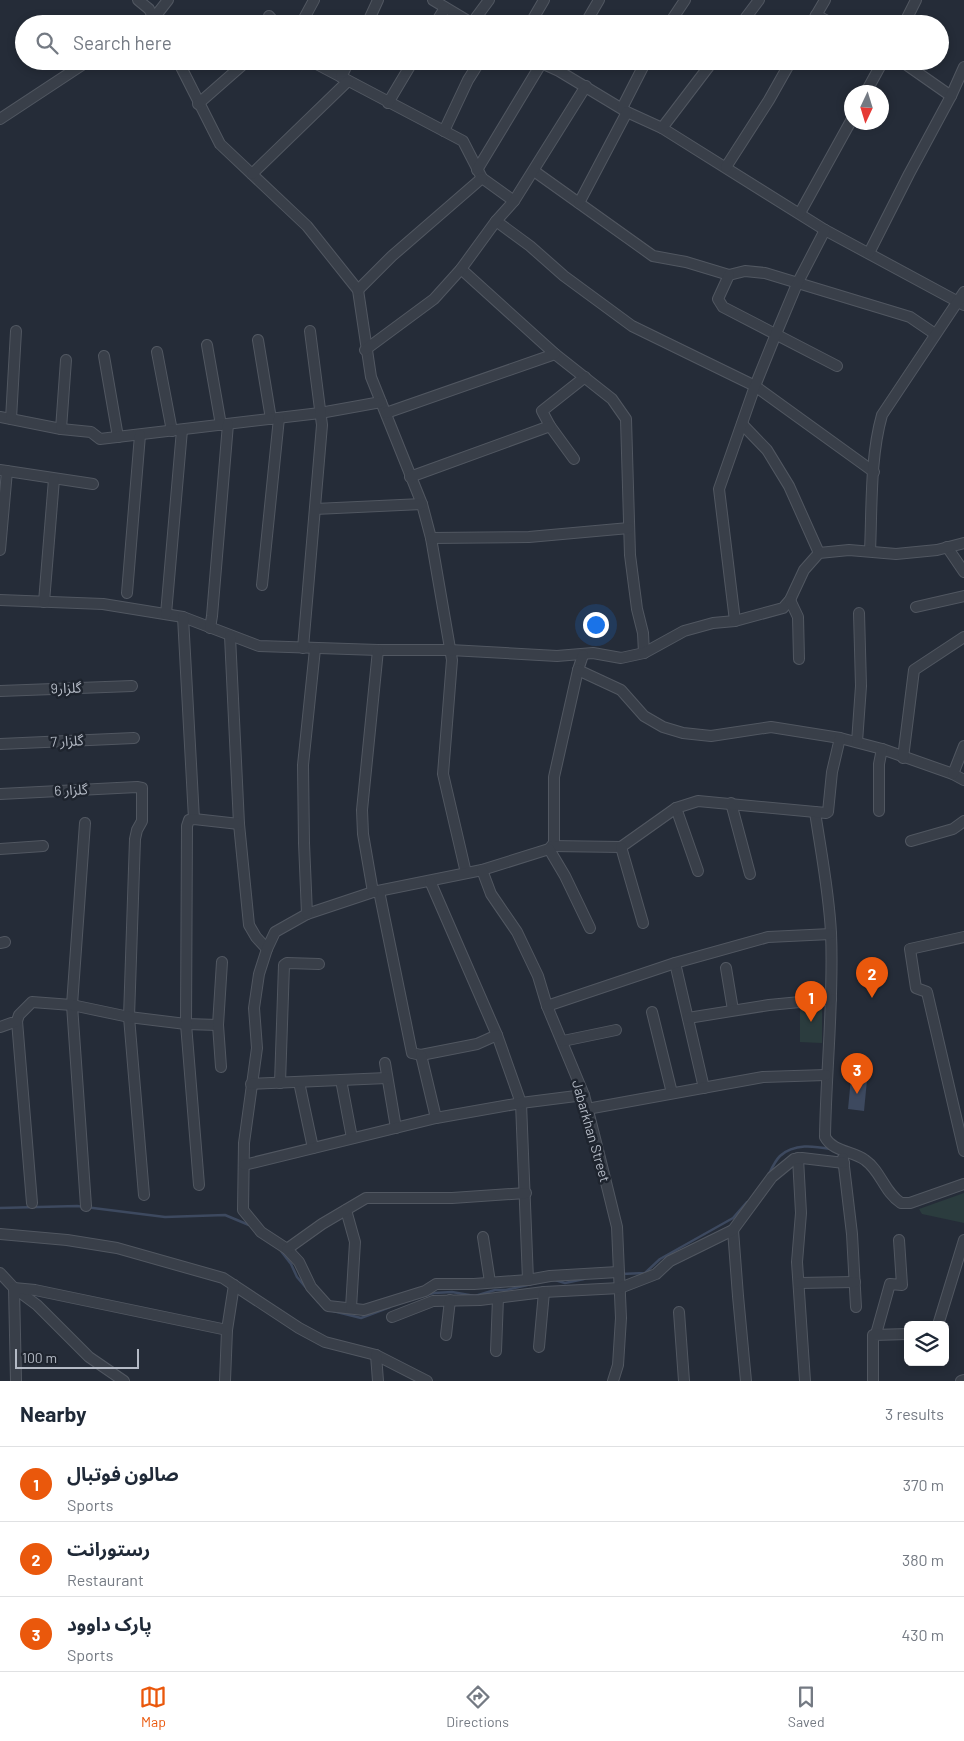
<!DOCTYPE html>
<html lang="en">
<head>
<meta charset="utf-8">
<style>
	:root { --surface:#fff; --page:#f6f6f7; --text:#1f2937; --muted:#747a83; --line:#e0e1e3; --accent:#ea580c }
	body { margin:0; font-family:Barlow,"Noto Sans Arabic",sans-serif; background:var(--page); color:var(--text) }
	.controls { position:absolute; right:15px; bottom:15px; display:grid; overflow:hidden; border-radius:8px; box-shadow:0 2px 8px #0003 }
	.controls button { width:45px; height:45px; display:grid; place-items:center; padding:0; border:0; border-bottom:1px solid var(--line); background:var(--surface); color:var(--text); font:25px sans-serif }
	.compass { position:absolute; left:844px; top:85px; width:45px; height:45px; border-radius:50%; background:var(--surface); box-shadow:0 2px 8px #0003; rotate:184deg }
	.scale { position:absolute; left:15px; bottom:12px; width:124px; box-sizing:border-box; padding-left:5px; border:2px solid #b4bac5; border-top:0; font-size:14px; line-height:18px; white-space:nowrap; color:#b4bac5; -webkit-text-stroke:4px #1e242e; paint-order:stroke }
	.you { position:absolute; left:595px; top:624px; width:18px; height:18px; margin:-12px; border:4px solid #fff; border-radius:50%; background:#1a73e8; box-shadow:0 0 0 8px #1a73e833 }
	.badge { display:grid; place-items:center; width:32px; height:32px; border-radius:50%; background:var(--accent); color:#fff; font-size:16px; font-weight:700 }
	.pin { position:absolute; translate:-50% -41px; filter:drop-shadow(0 1px 2px #0008) }
	.pin::after { content:''; position:absolute; top:26px; width:18px; height:15px; background:inherit; clip-path:polygon(0 0,100% 0,50% 100%) }
	.list { margin:0; padding:0; list-style:none }
	h2 { display:flex; justify-content:space-between; align-items:center; height:65px; margin:0; padding:0 20px; font-size:21px }
	h2 small { font-size:16px; font-weight:400; color:var(--muted) }
	.list li { display:grid; grid-template-columns:32px 1fr auto; gap:15px; align-items:center; box-sizing:border-box; height:75px; padding:0 20px; border-top:1px solid var(--line) }
	.list b { display:block; font-size:19px; white-space:nowrap }
	.list p { margin:0; font-size:16px; white-space:nowrap; color:var(--muted) }
	.list em { font-size:16px; font-style:normal; color:var(--muted) }
	.icon { flex:none; width:28px; height:28px; fill:none; stroke:currentColor; stroke-width:2; stroke-linecap:round; stroke-linejoin:round }
	.map { position:relative; flex:none; width:964px; height:1381px; overflow:hidden }
	.search { position:absolute; background:var(--surface); box-shadow:0 2px 8px #0003; left:15px; right:15px; top:15px; height:55px; display:flex; align-items:center; gap:12px; box-sizing:border-box; padding:0 18px; border-radius:28px; color:var(--muted); font-size:19px }
	.sheet { height:290px; background:var(--surface) }
	nav { display:flex; justify-content:space-around; align-items:center; box-sizing:border-box; height:70px; border-top:1px solid var(--line); background:var(--surface); font-size:14px; color:var(--muted) }
	nav a { display:grid; justify-items:center; gap:2px }
	nav .on { color:var(--accent) }
	.map>svg:first-child { display:block }
	.green { fill:#2b3c3e }
	.water { fill:#3d495f }
	.lines { fill:none; stroke-linecap:round; stroke-linejoin:round }
	.stream { stroke:#3d495f; stroke-width:2.5 }
	.street-casing { stroke:#515761; stroke-width:12 }
	.street { stroke:#393f49; stroke-width:10 }
	.labels { text-anchor:middle; stroke-width:5; stroke-linejoin:round; paint-order:stroke }
	.street-label { font-size:14px; fill:#b4bac5; stroke:#1e242e }
</style>
</head>
<body>
<div class="map">
<svg width="964" height="1381" viewBox="0 0 964 1381">
	<rect width="100%" height="100%" fill="#252c38"/>
	<g class="green">
		<polygon points="800,1002 822,1002 822,1043 800,1042"/>
		<polygon points="964,1193 964,1223 922,1214 919,1209"/>
	</g>
	<polygon class="water" points="851,1078 867,1080 864,1111 848,1109"/>
	<g class="lines">
		<g class="stream">
			<path d="M769 1174C772 1168 775 1161 780 1156 794 1143 814 1146 831 1149"/>
			<polyline points="0,1208 77,1206 165,1217 225,1215 249,1225"/>
			<polyline points="281,1251 291,1264 297,1277 318,1302"/>
			<polyline points="621,1274 645,1273 660,1259 733,1218 747,1202"/>
			<polyline points="555,1280 565,1283 584,1279"/>
			<polyline points="426,1295 434,1293 452,1292 475,1296 495,1290 506,1290 536,1283"/>
			<polyline points="333,1311 361,1318 390,1307"/>
		</g>
		<g class="street-casing">
			<g id="street">
				<polyline points="138,0 149,9 156,22"/>
				<polyline points="433,0 473,24"/>
				<polyline points="816,15 833,24"/>
				<polyline points="269,16 276,24"/>
				<polyline points="472,23 489,0"/>
				<polyline points="145,24 154,18 168,0"/>
				<polyline points="301,24 314,0"/>
				<polyline points="367,24 378,0"/>
				<polyline points="435,24 445,8"/>
				<polyline points="530,24 544,0"/>
				<polyline points="585,24 599,0"/>
				<polyline points="669,24 685,0"/>
				<polyline points="741,24 759,0"/>
				<polyline points="811,24 825,0"/>
				<polyline points="904,24 916,0"/>
				<polyline points="178,61 220,144 307,226 358,290 371,377 422,504 431,538 452,660 443,774 466,873"/>
				<polyline points="311,61 463,141 482,178 514,201"/>
				<polyline points="537,61 559,71 627,112 662,128 825,230 964,305"/>
				<polyline points="901,61 951,96"/>
				<polyline points="341,77 349,61"/>
				<polyline points="866,92 883,61"/>
				<polyline points="388,103 413,61"/>
				<polyline points="198,104 247,61"/>
				<polyline points="622,108 646,61"/>
				<polyline points="0,119 88,61"/>
				<polyline points="662,128 713,61"/>
				<polyline points="444,131 468,80 480,61"/>
				<polyline points="726,167 769,100 791,61"/>
				<polyline points="477,170 541,64"/>
				<polyline points="534,171 653,256 686,262 729,275 745,271 765,273 910,317 935,334"/>
				<polyline points="252,174 348,81"/>
				<polyline points="579,203 627,112"/>
				<polyline points="800,213 852,119"/>
				<polyline points="496,221 530,246 564,276 632,326 755,386 874,472"/>
				<polyline points="869,253 909,174 951,96 964,67"/>
				<polyline points="461,269 555,354 612,399 626,419 630,555 637,609 643,633 644,653"/>
				<polyline points="729,275 718,299 723,307 837,366"/>
				<polyline points="358,290 392,256 482,178"/>
				<polyline points="258,340 271,419"/>
				<polyline points="207,345 221,425"/>
				<polyline points="365,350 434,299 461,269 496,221 514,201 586,86"/>
				<polyline points="157,352 172,431"/>
				<polyline points="104,356 118,437"/>
				<polyline points="386,413 555,354"/>
				<polyline points="0,417 61,429 91,432 100,439 320,413 381,402"/>
				<polyline points="11,419 16,331"/>
				<polyline points="742,424 767,450 789,486 819,553"/>
				<polyline points="61,429 66,360"/>
				<polyline points="574,459 550,426 542,411 585,377"/>
				<polyline points="0,470 93,484"/>
				<polyline points="410,477 550,426"/>
				<polyline points="315,509 422,504"/>
				<polyline points="431,538 529,537 629,528"/>
				<polyline points="947,547 964,572"/>
				<polyline points="0,550 7,471"/>
				<path d="M870 551C872 508 870 457 882 415L964 292"/>
				<polyline points="262,585 279,418"/>
				<polyline points="127,593 140,435"/>
				<polyline points="0,600 103,604 183,617 259,646 378,650 450,650 557,656 593,653 621,658 644,653 684,631 713,623 735,621 783,608 790,600 804,570 819,553 849,550 896,554 937,550 964,543"/>
				<polyline points="790,600 798,617 799,659"/>
				<polyline points="44,602 54,479"/>
				<polyline points="916,607 964,596"/>
				<polyline points="166,614 182,430"/>
				<polyline points="183,617 194,819"/>
				<polyline points="735,621 719,489 755,386 776,334 797,284 825,230"/>
				<polyline points="210,628 212,616 228,424"/>
				<polyline points="230,636 239,824 249,925 256,937 267,949"/>
				<polyline points="303,648 322,425 310,331"/>
				<polyline points="583,655 578,670 554,777 554,843 549,849 482,870 373,892 307,914 275,932 267,949 259,974 254,1008 257,1048 244,1143 243,1210 261,1232 287,1249 299,1262 311,1287 328,1306 364,1310 425,1291 436,1284 474,1284 528,1280 550,1276 618,1272"/>
				<polyline points="578,670 621,690 644,716 663,727 683,733 711,736 771,727 840,738 882,749 953,774 964,780"/>
				<polyline points="0,691 132,686"/>
				<polyline points="857,742 861,686 859,613"/>
				<polyline points="0,744 134,738"/>
				<polyline points="903,758 914,670 964,637"/>
				<polyline points="953,774 964,746"/>
				<polyline points="0,794 137,787 142,788 142,821 137,830 135,839 129,1017 144,1195"/>
				<polyline points="731,803 750,874"/>
				<polyline points="676,808 698,871"/>
				<polyline points="879,811 879,764 882,749"/>
				<path d="M815 812C821 852 829 892 831 933 834 1001 826 1069 825 1137 833 1152 853 1151 865 1160 881 1171 884 1192 901 1203H910L964 1184"/>
				<polyline points="85,823 72,1005 86,1206"/>
				<polyline points="911,841 953,829 964,821"/>
				<polyline points="552,846 621,847 676,808 698,801 826,813 828,812 832,772 840,738"/>
				<polyline points="621,847 643,923"/>
				<polyline points="0,849 43,846"/>
				<polyline points="549,849 565,876 590,928"/>
				<polyline points="482,870 491,894 517,932 538,976 547,1006 584,1095 601,1162 617,1227 621,1318 618,1365 613,1381"/>
				<polyline points="430,881 497,1035 521,1103 528,1280"/>
				<polyline points="379,891 412,1053 421,1055 477,1044 497,1035"/>
				<polyline points="373,892 363,834 362,810 378,650"/>
				<polyline points="307,914 304,843 303,765 315,649"/>
				<polyline points="964,937 910,949 916,988 927,992 964,1151"/>
				<polyline points="0,943 5,942"/>
				<polyline points="675,963 704,1088"/>
				<polyline points="726,968 733,1010"/>
				<polyline points="547,1006 675,963 768,937 831,934"/>
				<polyline points="652,1012 672,1093"/>
				<polyline points="688,1018 769,1005 831,999"/>
				<polyline points="17,1021 32,1203"/>
				<polyline points="0,1027 17,1021 19,1015 32,1002 72,1005 129,1017 186,1024 218,1025"/>
				<polyline points="563,1041 616,1030"/>
				<polyline points="421,1055 436,1118"/>
				<polyline points="385,1063 396,1128"/>
				<polyline points="221,1067 218,1025 222,962"/>
				<polyline points="341,1080 352,1138"/>
				<polyline points="299,1082 313,1148"/>
				<polyline points="280,1083 284,965 287,963 319,964"/>
				<polyline points="251,1084 387,1078"/>
				<polyline points="587,1109 763,1077 826,1075"/>
				<polyline points="798,1158 801,1213 797,1262 805,1381"/>
				<polyline points="843,1158 852,1234 856,1307"/>
				<polyline points="244,1165 436,1118 521,1103 584,1095"/>
				<polyline points="199,1185 186,1024 187,826 189,820 194,819 239,824"/>
				<polyline points="346,1210 355,1242 351,1308"/>
				<polyline points="733,1230 738,1296 746,1381"/>
				<polyline points="0,1234 67,1240 117,1248 223,1278 299,1328 325,1342 376,1355 427,1381"/>
				<polyline points="483,1237 490,1282"/>
				<polyline points="287,1249 322,1224 366,1198 452,1198 526,1193"/>
				<polyline points="0,1273 14,1288 37,1305 89,1357 124,1381"/>
				<polyline points="799,1283 855,1282"/>
				<polyline points="679,1312 684,1381"/>
				<polyline points="392,1317 433,1301 480,1300 544,1292 620,1288 656,1274 670,1261 733,1230 772,1177 794,1159 802,1158 844,1163"/>
				<polyline points="938,1325 964,1240"/>
				<polyline points="876,1334 890,1284 902,1285 899,1240"/>
				<polyline points="446,1335 450,1300"/>
				<polyline points="539,1347 544,1292"/>
				<polyline points="496,1351 498,1298"/>
				<polyline points="376,1355 378,1381"/>
				<polyline points="16,1381 14,1288 35,1290 227,1330"/>
				<polyline points="225,1381 227,1330 234,1285"/>
				<polyline points="873,1381 873,1335 908,1334"/>
				<polyline points="961,1381 964,1380"/>
			</g>
		</g>
		<use href="#street" class="street"/>
	</g>
	<g class="labels">
		<g class="street-label">
			<text transform="translate(66 688) rotate(-2)" y="5">گلزار9</text>
			<text transform="translate(67 741) rotate(-3)" y="5">گلزار 7</text>
			<text transform="translate(71 790) rotate(-3)" y="5">گلزار 6</text>
			<text transform="translate(591 1131) rotate(74)" y="5">Jabarkhan Street</text>
		</g>
	</g>
</svg>
<div class="controls">
<button><svg class="icon" aria-label="layers" viewBox="0 0 24 24"><path d="M12 4l9 5-9 5-9-5zM3 14l9 5 9-5"/></svg></button>
</div>
<svg class="compass" viewBox="-18 -18 36 36"><path d="M0-13l5 13h-10z" fill="#e53935"/><path d="M0 13l5-13h-10z" fill="#747a83"/></svg>
<div class="scale">100 m</div>
<div class="you"></div>
<div class="pin badge" style="left:811px;top:1022px">1</div>
<div class="pin badge" style="left:872px;top:998px">2</div>
<div class="pin badge" style="left:857px;top:1094px">3</div>
<div class="search"><svg class="icon" aria-label="search" viewBox="0 0 24 24"><circle cx="10" cy="10" r="6"/><path d="M15 15l6 6"/></svg>Search here</div>
</div>
<section class="sheet">
<h2>Nearby<small>3 results</small></h2>
<ul class="list">
<li><span class="badge">1</span><div><b>صالون فوتبال</b><p>Sports</p></div><em>370 m</em></li>
<li><span class="badge">2</span><div><b>رستورانت</b><p>Restaurant</p></div><em>380 m</em></li>
<li><span class="badge">3</span><div><b>پارک داوود</b><p>Sports</p></div><em>430 m</em></li>
</ul>
</section>
<nav>
<a class="on"><svg class="icon" aria-label="map" viewBox="0 0 24 24"><path d="M3 6l6-2 6 2 6-2v14l-6 2-6-2-6 2zM9 4v14M15 6v14"/></svg>Map</a>
<a><svg class="icon" aria-label="directions" viewBox="0 0 24 24"><path d="M12 3l9 9-9 9-9-9zM9 14v-3h6M13 9l2 2-2 2"/></svg>Directions</a>
<a><svg class="icon" aria-label="saved" viewBox="0 0 24 24"><path d="M7 4h10v16l-5-4-5 4z"/></svg>Saved</a>
</nav>
</body>
</html>
